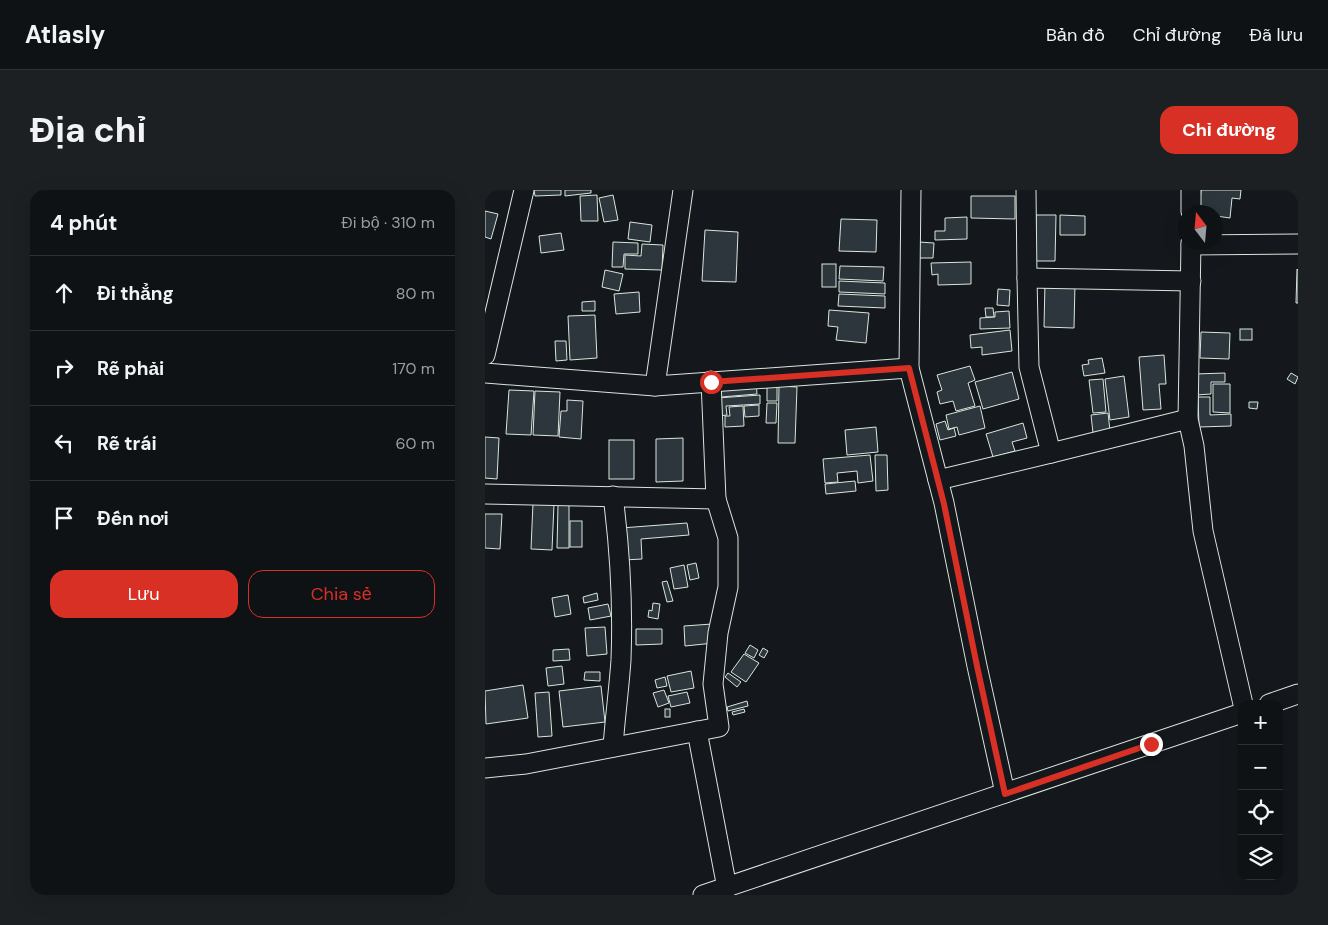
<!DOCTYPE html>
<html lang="vi">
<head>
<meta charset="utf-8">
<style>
	:root { --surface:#0f1215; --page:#1d2022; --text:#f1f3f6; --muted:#9b9ea0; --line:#2f3234; --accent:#d93025 }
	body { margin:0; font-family:"DM Sans",sans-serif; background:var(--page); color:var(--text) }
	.controls { position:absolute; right:15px; bottom:15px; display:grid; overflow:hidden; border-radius:10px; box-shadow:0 5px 20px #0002 }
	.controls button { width:45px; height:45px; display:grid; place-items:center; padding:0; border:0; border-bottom:1px solid var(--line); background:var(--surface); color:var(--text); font:25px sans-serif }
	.compass { position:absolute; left:693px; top:15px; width:45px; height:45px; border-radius:50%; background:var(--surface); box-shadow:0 5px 20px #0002; rotate:344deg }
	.stop { position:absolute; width:15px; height:15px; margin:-11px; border:4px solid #d93025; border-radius:50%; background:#fff }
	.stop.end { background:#d93025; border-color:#fff; box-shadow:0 1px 5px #0008 }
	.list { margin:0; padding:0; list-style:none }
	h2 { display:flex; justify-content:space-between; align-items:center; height:65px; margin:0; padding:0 20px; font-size:21px }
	h2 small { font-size:16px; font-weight:400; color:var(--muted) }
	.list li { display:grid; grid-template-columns:32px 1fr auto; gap:15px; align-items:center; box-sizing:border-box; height:75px; padding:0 20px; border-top:1px solid var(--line) }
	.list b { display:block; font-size:19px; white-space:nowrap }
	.list em { font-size:16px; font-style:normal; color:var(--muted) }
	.actions { display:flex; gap:10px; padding:15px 20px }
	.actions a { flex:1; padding:11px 0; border:1px solid var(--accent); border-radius:15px; text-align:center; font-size:18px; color:var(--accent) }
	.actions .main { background:var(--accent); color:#fff }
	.icon { flex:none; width:28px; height:28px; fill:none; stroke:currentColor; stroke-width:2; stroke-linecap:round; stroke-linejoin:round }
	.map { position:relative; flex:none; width:813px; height:705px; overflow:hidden; border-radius:15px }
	header { display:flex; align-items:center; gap:30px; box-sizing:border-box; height:70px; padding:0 25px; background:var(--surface); border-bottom:1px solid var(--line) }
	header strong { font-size:24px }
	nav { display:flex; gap:28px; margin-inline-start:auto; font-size:18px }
	.intro { display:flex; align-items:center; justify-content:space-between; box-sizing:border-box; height:120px; padding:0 30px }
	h1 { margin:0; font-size:35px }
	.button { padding:12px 22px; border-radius:15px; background:var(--accent); color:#fff; font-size:18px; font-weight:700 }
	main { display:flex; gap:30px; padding:0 30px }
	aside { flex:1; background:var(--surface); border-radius:15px; box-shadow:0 5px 20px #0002 }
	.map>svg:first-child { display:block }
	.building { fill:#2c363c; stroke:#d8e6dc }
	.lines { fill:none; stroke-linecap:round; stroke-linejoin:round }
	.minor-casing { stroke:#d8e6dc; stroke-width:21 }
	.minor { stroke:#14181c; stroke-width:19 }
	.route { stroke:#d93025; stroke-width:6 }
</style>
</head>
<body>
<header>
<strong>Atlasly</strong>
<nav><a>Bản đồ</a><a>Chỉ đường</a><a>Đã lưu</a></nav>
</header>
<div class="intro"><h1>Địa chỉ</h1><a class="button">Chỉ đường</a></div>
<main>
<aside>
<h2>4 phút<small>Đi bộ · 310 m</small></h2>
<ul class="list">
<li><svg class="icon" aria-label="ahead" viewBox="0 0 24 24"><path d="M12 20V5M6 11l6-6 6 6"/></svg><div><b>Đi thẳng</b></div><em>80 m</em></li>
<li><svg class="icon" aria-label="right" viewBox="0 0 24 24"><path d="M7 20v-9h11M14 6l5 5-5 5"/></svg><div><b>Rẽ phải</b></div><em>170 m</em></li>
<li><svg class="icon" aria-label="left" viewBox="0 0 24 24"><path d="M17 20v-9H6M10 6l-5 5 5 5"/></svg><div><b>Rẽ trái</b></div><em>60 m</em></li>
<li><svg class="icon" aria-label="arrive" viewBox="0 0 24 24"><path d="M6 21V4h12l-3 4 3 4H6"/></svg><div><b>Đến nơi</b></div></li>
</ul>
<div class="actions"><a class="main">Lưu</a><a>Chia sẻ</a></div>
</aside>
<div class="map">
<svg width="813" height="705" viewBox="0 0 813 705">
	<rect width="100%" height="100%" fill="#14181c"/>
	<g class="building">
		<polygon points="49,0 76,0 76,5 50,6"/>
		<polygon points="80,0 106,0 106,3 80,6"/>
		<polygon points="716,0 756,0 755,9 747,8 745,28 731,26 731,22 714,22"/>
		<polygon points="112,5 113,31 96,31 95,6"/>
		<polygon points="128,5 133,30 119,32 114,8"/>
		<polygon points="486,6 530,6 530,29 486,28"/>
		<polygon points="0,21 13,24 6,49 0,47"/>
		<polygon points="551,25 571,25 570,71 551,71"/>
		<polygon points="575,25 600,26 600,45 575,45"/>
		<polygon points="482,27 482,49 450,50 450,41 460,41 460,28"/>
		<polygon points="356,29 392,30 391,62 354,61"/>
		<polygon points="145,32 167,35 165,52 143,49"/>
		<polygon points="220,40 253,42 251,92 217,91"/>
		<polygon points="76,43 79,60 56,63 54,46"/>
		<polygon points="128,52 153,53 153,64 139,64 138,77 127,77"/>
		<polygon points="434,52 449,53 448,68 434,68"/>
		<polygon points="157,54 178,55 177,80 140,79 140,65 156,66"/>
		<polygon points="486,72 486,94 453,95 453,84 447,85 446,73"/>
		<rect x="337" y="74" width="14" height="23"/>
		<polygon points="355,76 399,77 398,91 354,89"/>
		<polygon points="812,79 813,80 813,113 811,113"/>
		<polygon points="120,80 138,84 134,101 117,97"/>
		<polygon points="354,91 400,93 400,104 354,102"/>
		<polygon points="560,92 590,93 589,138 559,137"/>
		<polygon points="513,99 525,100 524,116 512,115"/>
		<polygon points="154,102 155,122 131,124 129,104"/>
		<polygon points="354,104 400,106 400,118 353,116"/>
		<polygon points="110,111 110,121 97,121 97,112"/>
		<polygon points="500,118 508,118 509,127 501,127"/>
		<polygon points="344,120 384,123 381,153 351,150 353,137 343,136"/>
		<polygon points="524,121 525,138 495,139 495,128 510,127 510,122"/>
		<polygon points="110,125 112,168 85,170 83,126"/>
		<rect x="755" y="139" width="12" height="11"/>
		<polygon points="525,140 527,161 497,165 497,157 486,158 485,145"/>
		<polygon points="716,142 745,143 744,169 715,168"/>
		<polygon points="70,151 81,151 82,170 71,171"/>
		<polygon points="679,165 681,194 674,194 676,219 658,220 654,167"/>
		<polygon points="617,168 620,183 599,186 597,175 604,174 603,170"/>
		<polygon points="485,176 490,190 483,193 490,216 471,221 468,211 455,214 452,202 457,200 452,185"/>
		<polygon points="527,182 534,209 498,219 490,192"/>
		<polygon points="740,183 740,192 726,192 726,204 711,205 710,184"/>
		<polygon points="806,183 813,187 810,194 802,189"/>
		<polygon points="639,186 644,227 625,230 620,189"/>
		<polygon points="618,189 621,222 608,223 604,190"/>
		<polygon points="271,191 272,204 236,207 235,194"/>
		<polygon points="728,194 745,194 745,223 728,222"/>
		<polygon points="282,196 292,197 292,211 282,211"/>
		<polygon points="294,196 312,197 310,253 293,253"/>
		<polygon points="24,200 49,201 46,245 21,244"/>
		<polygon points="50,201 75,202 73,246 48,245"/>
		<polygon points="275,205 275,214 241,216 242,225 234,226 232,208"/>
		<polygon points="713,207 725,207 725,225 746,224 746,236 714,237"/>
		<polygon points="82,210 98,211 96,249 74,247 76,221 82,221"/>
		<polygon points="764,212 773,212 772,219 764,218"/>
		<polygon points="282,213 292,213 291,233 281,233"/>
		<polygon points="274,215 274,226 260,227 259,216"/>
		<polygon points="258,216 259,236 240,237 240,226 245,226 244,217"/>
		<polygon points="495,216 500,238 474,245 472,237 464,239 461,225"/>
		<polygon points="623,223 625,241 608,243 606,225"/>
		<polygon points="460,231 463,240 469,238 471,246 455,250 451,234"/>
		<polygon points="538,233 542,248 527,252 530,261 508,267 501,244"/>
		<polygon points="391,237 393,262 362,265 360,240"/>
		<polygon points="0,247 14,248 12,289 0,288"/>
		<polygon points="198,248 198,291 171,292 171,249"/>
		<rect x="124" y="250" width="25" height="39"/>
		<polygon points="385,265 388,291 373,293 372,281 352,283 353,292 340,293 338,269"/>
		<polygon points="390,265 402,265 403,300 391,301"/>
		<polygon points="370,291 371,301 341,304 340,294"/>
		<polygon points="48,313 69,314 67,360 46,359"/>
		<polygon points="73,315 84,315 84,358 72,358"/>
		<polygon points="0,324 17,324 15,359 0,358"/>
		<rect x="85" y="331" width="12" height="26"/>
		<polygon points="202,333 204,345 156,349 157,369 139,370 136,338"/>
		<polygon points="211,373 214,388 205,390 202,375"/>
		<polygon points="199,375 203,397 189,399 185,378"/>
		<polygon points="182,391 188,411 182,412 177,392"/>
		<polygon points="112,403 113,410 99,413 98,407"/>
		<polygon points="83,405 86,424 70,427 67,408"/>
		<polygon points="168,413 175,414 173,429 163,427 164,420 167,421"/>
		<polygon points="123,414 126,426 105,430 103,418"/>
		<polygon points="227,434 229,453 200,456 199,436"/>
		<polygon points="120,437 122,464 102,466 100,438"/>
		<polygon points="151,439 177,439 177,454 151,455"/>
		<polygon points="265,455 273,460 269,468 260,463"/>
		<polygon points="278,458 283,461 279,468 274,465"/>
		<polygon points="84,459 85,470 68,471 68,460"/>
		<polygon points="259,464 274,473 261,492 246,482"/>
		<polygon points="77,476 79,494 63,496 61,478"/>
		<polygon points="206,481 209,498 186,502 182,486"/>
		<polygon points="100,482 115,482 115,491 99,490"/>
		<polygon points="243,483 256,492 252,497 240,487"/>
		<polygon points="180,487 182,496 172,498 170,490"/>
		<polygon points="38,495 43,528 1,534 0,501"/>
		<polygon points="116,496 120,532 78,537 74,501"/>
		<polygon points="179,500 184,513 173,517 168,503"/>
		<polygon points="64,502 67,546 53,547 50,503"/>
		<polygon points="202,502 205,513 186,517 183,506"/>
		<polygon points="262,511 263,516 243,521 242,517"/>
		<rect x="180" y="519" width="5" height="8"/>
		<polygon points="259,519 260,522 248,525 247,522"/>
	</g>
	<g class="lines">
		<g class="minor-casing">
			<g id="minor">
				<polyline points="426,0 424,178 459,313 492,476 520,603"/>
				<polyline points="541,0 542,88"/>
				<polyline points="706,22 706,0"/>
				<polyline points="706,52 703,229 709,256 718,341 758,514"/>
				<polyline points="706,55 813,54"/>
				<polyline points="0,165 39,0"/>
				<polyline points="0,183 170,196 424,178"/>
				<polyline points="170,196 198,0"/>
				<polyline points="566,263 703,229"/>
				<polyline points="453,290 566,263 544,177 542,88 706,91"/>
				<polyline points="0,304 231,309 226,191"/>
				<polyline points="784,514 813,504"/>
				<polyline points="212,541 242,698"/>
				<path d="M128 557C130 528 134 499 136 470 138 416 135 360 128 306"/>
				<polyline points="0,578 41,574 234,537 228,494 233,443 243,397 243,348 231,309"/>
				<polyline points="218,705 757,523"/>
			</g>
		</g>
		<use href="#minor" class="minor"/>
	</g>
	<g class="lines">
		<polyline class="route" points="226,192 424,178 459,314 492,476 520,604 666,554"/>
	</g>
</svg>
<div class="controls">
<button>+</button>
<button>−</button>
<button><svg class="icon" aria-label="locate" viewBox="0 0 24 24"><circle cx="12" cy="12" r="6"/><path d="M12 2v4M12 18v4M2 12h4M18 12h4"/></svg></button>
<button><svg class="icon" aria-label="layers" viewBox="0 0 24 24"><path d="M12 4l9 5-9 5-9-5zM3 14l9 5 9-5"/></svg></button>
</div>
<svg class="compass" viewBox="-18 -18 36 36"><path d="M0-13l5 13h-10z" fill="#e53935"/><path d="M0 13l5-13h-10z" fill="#9b9ea0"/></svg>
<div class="stop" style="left:226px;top:192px"></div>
<div class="stop end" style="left:666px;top:554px"></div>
</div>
</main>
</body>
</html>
